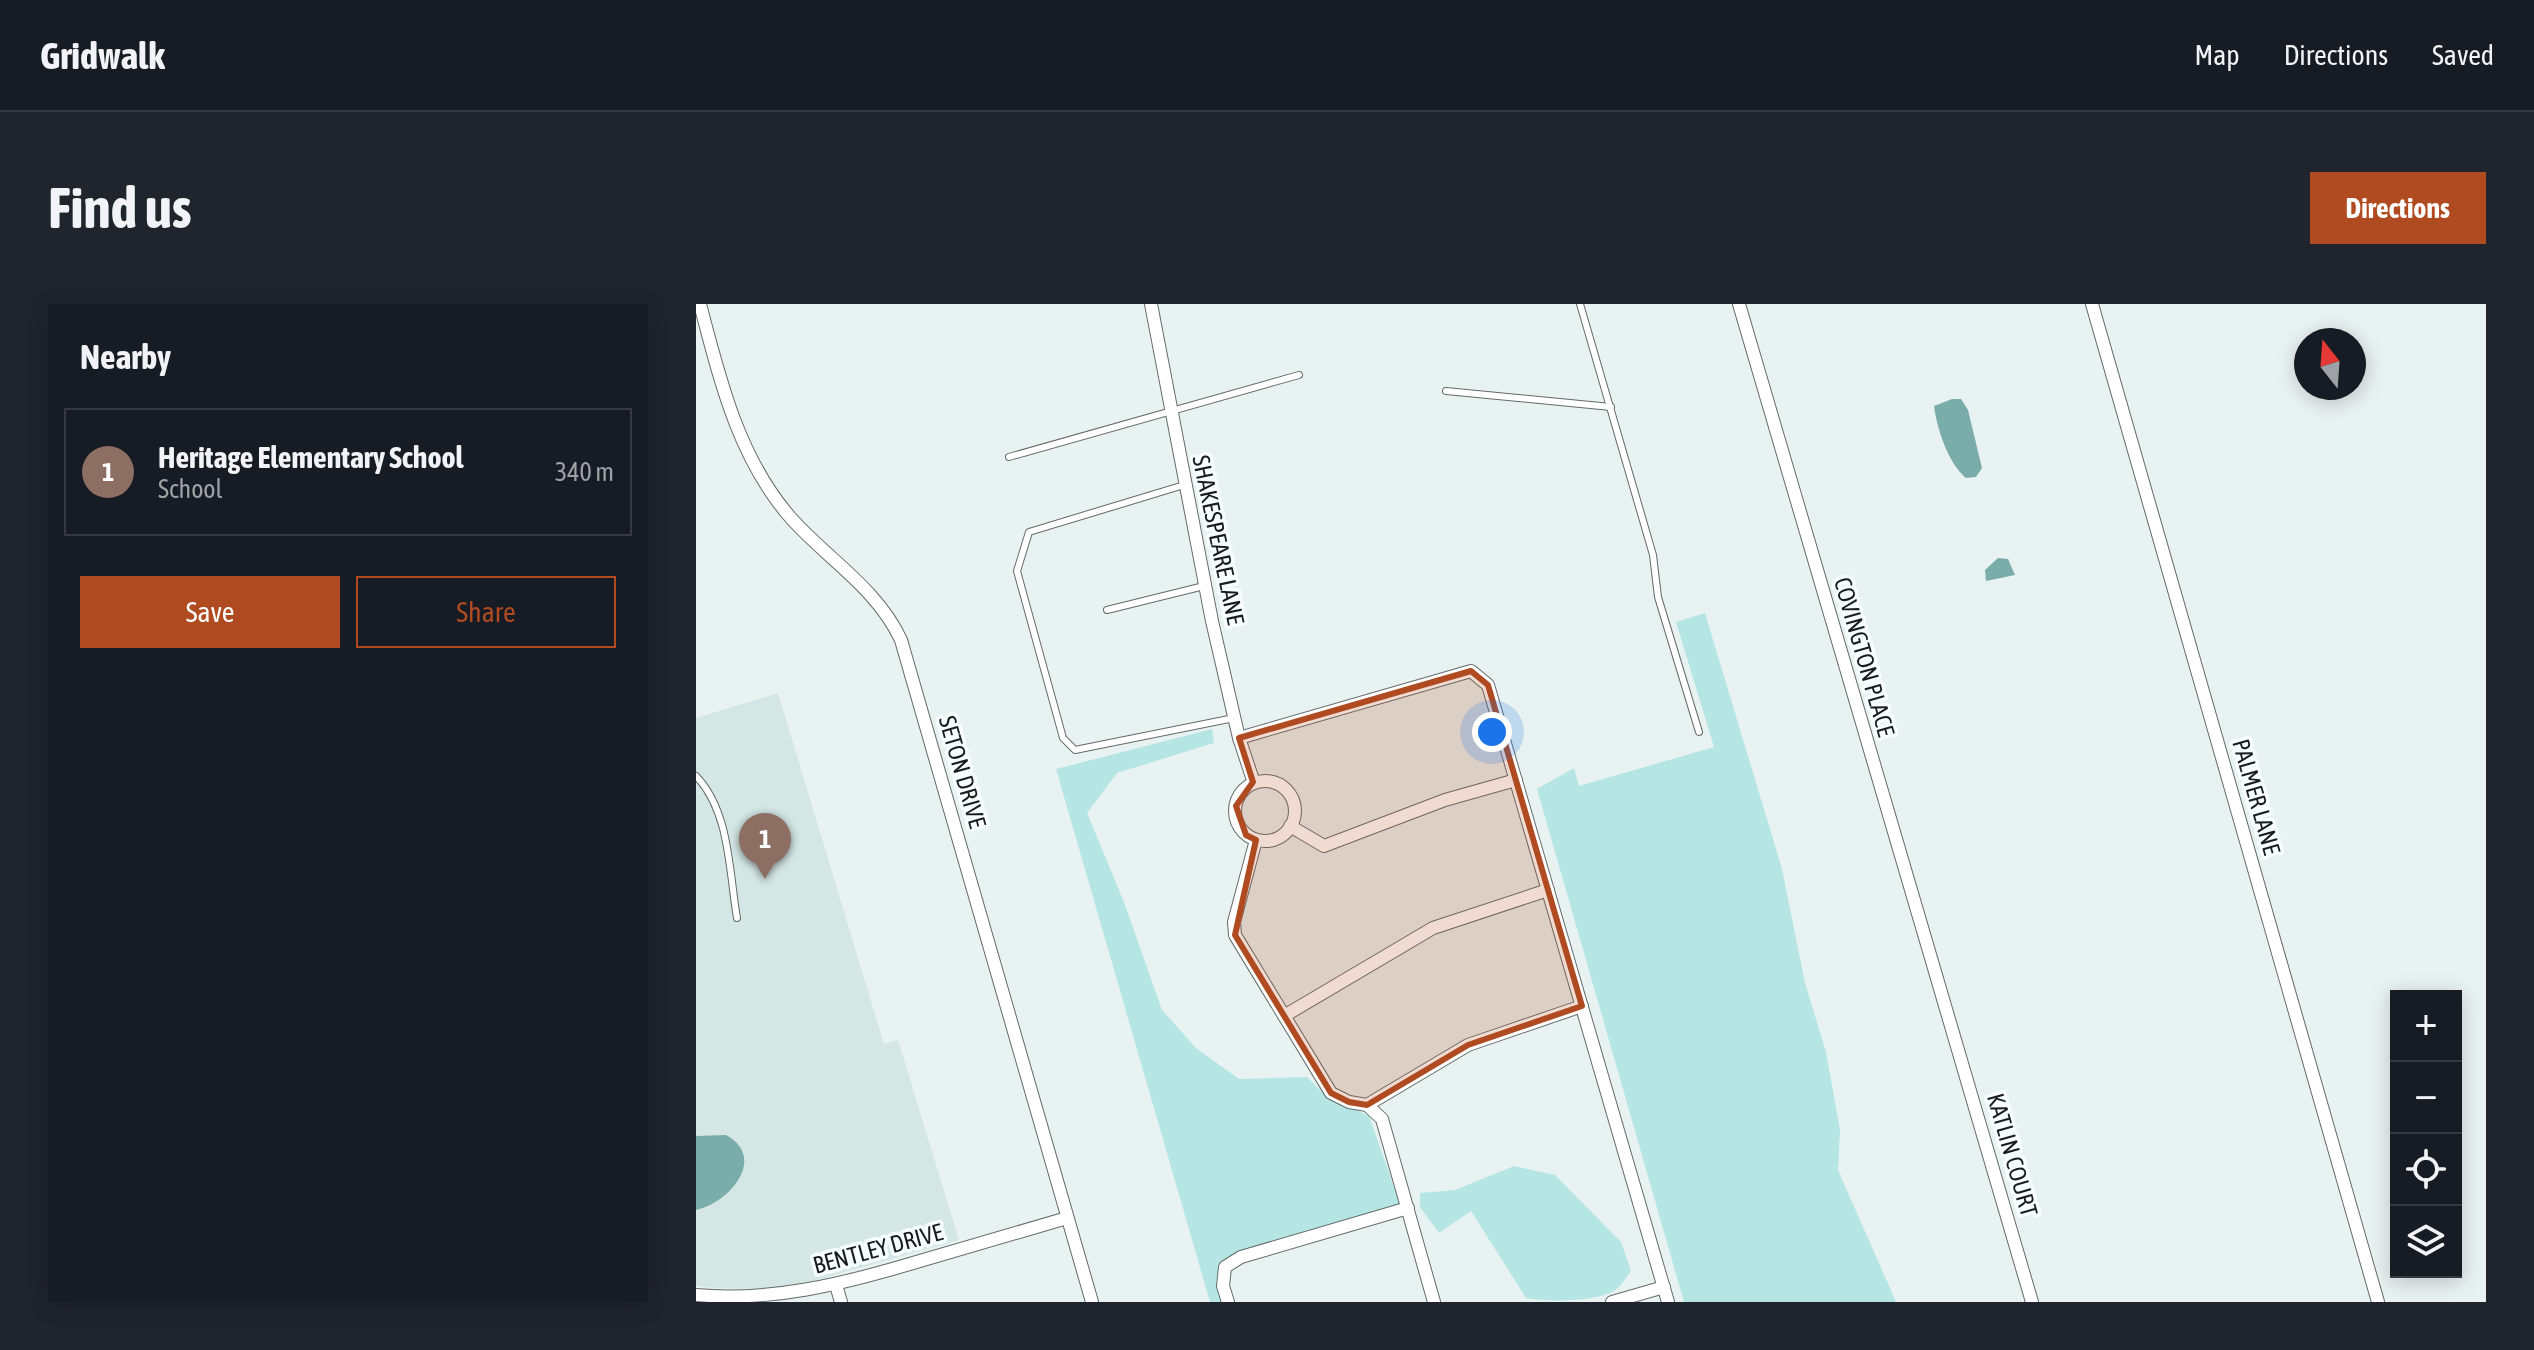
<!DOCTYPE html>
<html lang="en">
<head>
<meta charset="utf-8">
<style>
	:root { --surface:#171b24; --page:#20242c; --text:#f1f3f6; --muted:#9ea1a6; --line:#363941; --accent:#b04a20 }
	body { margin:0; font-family:"Asap Condensed",sans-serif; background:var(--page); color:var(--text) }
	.controls { position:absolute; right:24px; bottom:24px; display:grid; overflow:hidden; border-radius:0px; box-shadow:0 4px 20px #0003 }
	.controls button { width:72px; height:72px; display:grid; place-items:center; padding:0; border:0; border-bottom:2px solid var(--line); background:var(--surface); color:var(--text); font:40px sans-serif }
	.compass { position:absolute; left:1598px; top:24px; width:72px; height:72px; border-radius:50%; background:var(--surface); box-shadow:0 4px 20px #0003; rotate:343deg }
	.you { position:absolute; left:796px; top:428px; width:28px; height:28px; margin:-20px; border:6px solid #fff; border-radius:50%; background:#1a73e8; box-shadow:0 0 0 12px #1a73e833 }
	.badge { display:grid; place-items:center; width:52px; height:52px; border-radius:50%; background:var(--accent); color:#fff; font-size:26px; font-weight:700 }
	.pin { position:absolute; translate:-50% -66px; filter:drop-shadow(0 2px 4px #0008) }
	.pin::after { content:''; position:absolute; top:42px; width:28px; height:24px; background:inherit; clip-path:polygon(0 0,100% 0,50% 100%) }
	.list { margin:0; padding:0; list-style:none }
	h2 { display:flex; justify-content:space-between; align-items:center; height:104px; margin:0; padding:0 32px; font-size:34px }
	h2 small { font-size:26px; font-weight:400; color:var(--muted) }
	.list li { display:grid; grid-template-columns:52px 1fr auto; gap:24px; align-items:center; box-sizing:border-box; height:128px; margin:0 16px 16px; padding:0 16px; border:2px solid var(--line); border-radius:0px }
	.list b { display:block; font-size:30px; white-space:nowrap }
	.list p { margin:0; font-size:26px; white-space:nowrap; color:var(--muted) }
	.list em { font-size:26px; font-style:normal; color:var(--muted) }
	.actions { display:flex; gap:16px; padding:24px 32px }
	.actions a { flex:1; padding:18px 0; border:2px solid var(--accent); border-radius:0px; text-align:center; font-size:28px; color:var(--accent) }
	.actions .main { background:var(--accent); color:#fff }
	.icon { flex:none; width:44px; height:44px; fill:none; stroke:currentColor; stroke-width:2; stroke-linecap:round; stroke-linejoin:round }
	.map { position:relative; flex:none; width:1790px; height:998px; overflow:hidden; border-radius:0px }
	header { display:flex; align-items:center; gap:48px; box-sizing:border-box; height:112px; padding:0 40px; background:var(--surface); border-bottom:2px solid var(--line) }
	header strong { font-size:38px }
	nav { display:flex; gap:44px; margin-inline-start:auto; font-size:28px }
	.intro { display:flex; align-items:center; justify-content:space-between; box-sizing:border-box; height:192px; padding:0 48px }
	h1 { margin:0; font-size:56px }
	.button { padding:20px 36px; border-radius:0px; background:var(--accent); color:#fff; font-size:28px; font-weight:700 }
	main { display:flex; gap:48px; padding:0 48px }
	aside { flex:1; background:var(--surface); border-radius:0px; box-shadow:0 4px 20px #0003 }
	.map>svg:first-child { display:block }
	.built { fill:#d4e7e5 }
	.green { fill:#b5e6e3 }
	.water { fill:#7aadaa }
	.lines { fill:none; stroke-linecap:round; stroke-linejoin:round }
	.service-casing { stroke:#636b6a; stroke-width:8 }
	.minor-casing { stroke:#636b6a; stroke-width:14 }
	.service { stroke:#fff; stroke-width:6 }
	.minor { stroke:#fff; stroke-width:12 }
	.marked { fill:#b04a20; fill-opacity:0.2; stroke:#b04a20; stroke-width:6; stroke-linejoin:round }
	.labels { text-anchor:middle; stroke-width:7; stroke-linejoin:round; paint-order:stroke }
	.street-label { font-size:24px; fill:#181c1c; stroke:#f7fffe }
</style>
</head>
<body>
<header>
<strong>Gridwalk</strong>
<nav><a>Map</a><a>Directions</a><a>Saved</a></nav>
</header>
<div class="intro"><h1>Find us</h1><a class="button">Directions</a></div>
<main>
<aside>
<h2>Nearby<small></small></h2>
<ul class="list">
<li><span class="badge" style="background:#8d6e63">1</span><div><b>Heritage Elementary School</b><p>School</p></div><em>340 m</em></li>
</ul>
<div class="actions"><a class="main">Save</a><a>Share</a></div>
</aside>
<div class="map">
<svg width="1790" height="998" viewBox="0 0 1790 998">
	<rect width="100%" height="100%" fill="#e8f2f1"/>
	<polygon class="built" points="82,389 188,740 202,736 263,936 103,981 63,985 16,984 0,982 0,414"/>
	<g class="green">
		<polygon points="1009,309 1086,565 1109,679 1130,748 1144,826 1142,866 1200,998 988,998 841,485 878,464 883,482 1018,443 980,318"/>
		<polygon points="516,425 518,439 421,469 391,509 428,598 466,706 500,744 543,775 611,773 630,792 673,812 704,900 525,958 522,979 528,998 514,998 360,465"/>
		<path d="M818 862 859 871 925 938 935 967C930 973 925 983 918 987 898 998 853 998 830 994L775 907 743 929 724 903V889L759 886Z"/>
	</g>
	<g class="water">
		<path d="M1256 95H1265L1272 106 1286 164 1280 173 1270 174C1252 159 1241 125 1238 102Z"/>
		<polygon points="1302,254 1312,255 1319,271 1290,277 1289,266"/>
		<path d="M30 831C72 854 33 899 0 906V832Z"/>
	</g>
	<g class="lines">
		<g class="service-casing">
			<g id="service">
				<polyline points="884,0 957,251 962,293 1003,428"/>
				<polyline points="750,87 915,103"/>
				<polyline points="313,153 603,71"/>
				<polyline points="488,181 333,228 321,267 367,434 379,446 538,414"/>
				<polyline points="411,306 508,282"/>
				<path d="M0 472C34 507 33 568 41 614"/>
			</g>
		</g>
		<g class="minor-casing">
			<g id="minor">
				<path d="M4 0C24 76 42 153 94 213 131 255 181 284 205 336L396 998"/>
				<polyline points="455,0 516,317 543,434 558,479"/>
				<polyline points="1043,0 1336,998"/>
				<polyline points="1396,0 1682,998"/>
				<polyline points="543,434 775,367 792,381 972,998"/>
				<circle cx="569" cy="507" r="30"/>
				<polyline points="594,522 628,542 749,496 820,476"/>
				<polyline points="560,536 538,618 539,631 635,789 653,798 671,801 772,741 886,702"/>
				<polyline points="588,712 737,624 852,586"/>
				<polyline points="671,801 686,815 738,998"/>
				<polyline points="140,981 145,998"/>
				<path d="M0 991C74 998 147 980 217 959 269 944 320 929 371 914"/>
				<polyline points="532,998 527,982 529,963 545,953 712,904"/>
				<polyline points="916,998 968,983"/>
			</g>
		</g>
		<use href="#service" class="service"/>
		<use href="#minor" class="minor"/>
	</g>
	<path class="marked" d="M775 367 792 381 886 702 772 741 671 801 653 798 635 789 539 631 560 536 550 531 540 502 557 478 543 434Z"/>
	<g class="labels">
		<g class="street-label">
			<text transform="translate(522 236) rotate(78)" y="8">SHAKESPEARE LANE</text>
			<text transform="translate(1168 353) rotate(74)" y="8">COVINGTON PLACE</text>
			<text transform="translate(266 468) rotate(74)" y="8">SETON DRIVE</text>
			<text transform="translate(1560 493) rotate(74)" y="8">PALMER LANE</text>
			<text transform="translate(1316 851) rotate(74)" y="8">KATLIN COURT</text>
			<text transform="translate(182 945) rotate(-15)" y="8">BENTLEY DRIVE</text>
		</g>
	</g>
</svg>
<div class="controls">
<button>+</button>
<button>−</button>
<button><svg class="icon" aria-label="locate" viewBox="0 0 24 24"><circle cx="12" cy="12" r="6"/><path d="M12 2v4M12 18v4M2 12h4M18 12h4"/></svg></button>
<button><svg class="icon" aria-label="layers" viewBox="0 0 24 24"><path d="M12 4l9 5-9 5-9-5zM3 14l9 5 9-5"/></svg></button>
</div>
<svg class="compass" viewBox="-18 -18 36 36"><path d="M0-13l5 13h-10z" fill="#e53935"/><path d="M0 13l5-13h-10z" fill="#9ea1a6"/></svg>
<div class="you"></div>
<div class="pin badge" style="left:69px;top:575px;background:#8d6e63">1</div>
</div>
</main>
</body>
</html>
